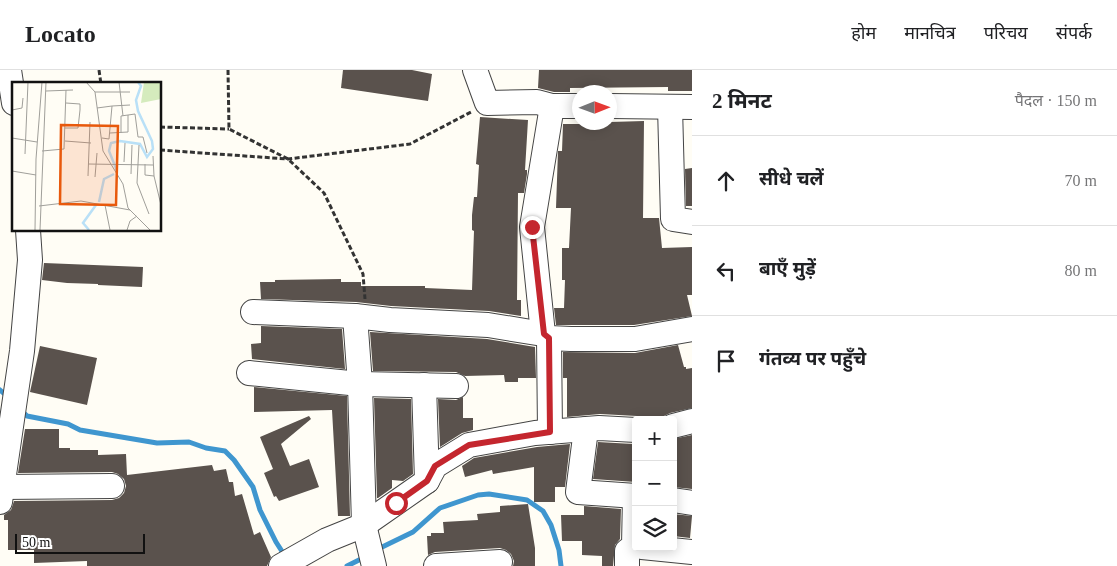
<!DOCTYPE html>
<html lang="hi">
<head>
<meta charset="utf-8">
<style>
	:root { --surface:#fff; --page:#f2f2f2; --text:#202124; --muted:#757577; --line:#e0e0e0 }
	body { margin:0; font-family:"Times New Roman","Noto Sans Devanagari",serif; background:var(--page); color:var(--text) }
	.controls { position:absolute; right:15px; bottom:15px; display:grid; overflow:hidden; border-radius:5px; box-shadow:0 2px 12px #0003 }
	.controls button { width:45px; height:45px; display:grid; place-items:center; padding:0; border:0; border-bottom:1px solid var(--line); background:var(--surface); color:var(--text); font:25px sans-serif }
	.compass { position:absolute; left:572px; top:15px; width:45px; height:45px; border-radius:50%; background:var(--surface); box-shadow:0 2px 12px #0003; rotate:89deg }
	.scale { position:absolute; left:15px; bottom:12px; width:130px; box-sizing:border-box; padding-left:5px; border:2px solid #111; border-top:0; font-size:14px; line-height:18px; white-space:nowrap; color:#111; -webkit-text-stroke:4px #fff; paint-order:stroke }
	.stop { position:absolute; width:15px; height:15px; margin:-11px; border:4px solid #c4262e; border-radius:50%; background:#fff }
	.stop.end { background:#c4262e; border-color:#fff; box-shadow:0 1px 5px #0008 }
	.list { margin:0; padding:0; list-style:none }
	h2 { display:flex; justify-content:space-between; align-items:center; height:65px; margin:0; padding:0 20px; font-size:21px }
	h2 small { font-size:16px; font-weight:400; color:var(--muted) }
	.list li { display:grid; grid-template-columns:32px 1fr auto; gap:15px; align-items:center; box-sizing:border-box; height:90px; padding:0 20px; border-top:1px solid var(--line) }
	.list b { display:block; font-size:19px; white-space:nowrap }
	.list em { font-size:16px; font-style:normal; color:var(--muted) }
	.icon { flex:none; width:28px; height:28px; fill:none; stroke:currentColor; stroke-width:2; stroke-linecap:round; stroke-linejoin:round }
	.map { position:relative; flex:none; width:692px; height:496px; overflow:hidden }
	header { display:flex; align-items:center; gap:30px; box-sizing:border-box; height:70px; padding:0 25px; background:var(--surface); border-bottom:1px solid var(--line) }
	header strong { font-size:24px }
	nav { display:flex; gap:28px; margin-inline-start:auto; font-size:18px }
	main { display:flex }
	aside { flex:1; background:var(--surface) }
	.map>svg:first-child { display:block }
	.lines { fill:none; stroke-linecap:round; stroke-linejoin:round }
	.stream { stroke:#3f96cf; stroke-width:5 }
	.building { fill:#5a524d }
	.minor-casing { stroke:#444; stroke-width:26 }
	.path { stroke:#333; stroke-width:3; stroke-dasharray:5 2.5; stroke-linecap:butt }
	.minor { stroke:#fff; stroke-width:24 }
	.route { stroke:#c4262e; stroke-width:6 }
	.inset-river { fill:none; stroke:#b9e0f7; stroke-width:2.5 }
	.inset-road { fill:none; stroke:#a09f9a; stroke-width:1 }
	.view { fill:#e8590c; fill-opacity:0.15; stroke:#e8590c; stroke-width:2.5 }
	.inset-edge { fill:none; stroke:#111; stroke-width:2.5 }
</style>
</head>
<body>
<header>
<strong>Locato</strong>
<nav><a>होम</a><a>मानचित्र</a><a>परिचय</a><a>संपर्क</a></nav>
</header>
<main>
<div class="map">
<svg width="692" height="496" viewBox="0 0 692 496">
	<rect width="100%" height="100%" fill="#fffdf5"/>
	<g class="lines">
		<g class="stream">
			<polyline points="0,320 9,328"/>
			<polyline points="20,339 27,346 68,354 80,360 157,373 189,372 206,378 225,381 234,390 253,417 260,440 276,472 285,486"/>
			<polyline points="376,480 413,462 440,438 478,425 489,424 527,430 543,441 551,455 559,480 561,496"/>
			<polyline points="347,496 365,487"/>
		</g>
	</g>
	<g class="building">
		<polygon points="343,0 412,0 432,4 428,31 341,18"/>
		<polygon points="539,0 692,0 692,21 668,21 668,17 570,18 570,22 554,22 538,18"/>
		<polygon points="480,47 528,50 525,100 527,100 527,104 524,123 518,123 517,230 521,230 521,246 489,241 391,236 356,232 261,229 260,212 275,212 275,210 341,209 341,212 361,212 361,216 425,216 425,218 472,220 474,161 472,160 472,145 474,127 477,127 479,95 476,94"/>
		<polygon points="644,51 643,148 659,148 662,178 692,177 692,225 687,225 692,246 634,255 556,255 554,238 564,238 565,210 562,210 562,178 569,178 571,138 556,138 558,81 562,81 563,54 603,54 603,52 610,52"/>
		<polygon points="692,98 692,136 686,136 685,99"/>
		<polygon points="44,193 143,197 142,217 98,215 98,214 67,213 42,210"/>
		<polygon points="261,256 342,259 345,299 252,289 251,274 261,273"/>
		<polygon points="370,262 487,269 535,277 536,308 518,308 518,312 505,312 504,305 465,306 456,302 373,301"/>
		<polygon points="678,275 684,297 686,297 686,299 692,298 692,338 670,343 664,346 661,350 645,350 637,346 600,344 567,347 567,308 563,308 563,282 635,283"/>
		<polygon points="40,276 97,288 87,335 30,322"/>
		<polygon points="254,317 347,326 350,446 338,446 332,340 254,342"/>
		<polygon points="463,327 463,348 473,348 473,360 462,363 440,377 438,329 456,330"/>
		<polygon points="374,328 411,329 413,404 403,411 392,410 392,418 378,428 377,428"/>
		<polygon points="309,346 311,349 281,374 290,396 309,389 319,417 279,431 276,426 274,427 264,403 273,399 260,367"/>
		<polygon points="25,359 59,359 59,378 70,378 70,380 98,380 98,385 126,384 127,405 212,395 214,401 226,399 229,412 233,412 235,426 242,424 254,465 260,462 271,487 267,496 87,496 87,491 34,493 34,480 8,480 8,450 4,450 4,445 11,440 14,431 112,430 119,428 124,423 126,416 124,409 118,404 112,402 18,403"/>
		<polygon points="692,365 692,419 673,417 673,369"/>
		<polygon points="598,372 633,374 633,403 636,403 636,412 593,409"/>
		<polygon points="570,374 565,417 555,417 555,432 534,432 534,397 493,404 492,400 465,407 462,396 474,388 537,377"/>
		<polygon points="528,434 535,478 535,496 513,496 514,491 511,484 506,480 500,478 435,482 428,485 427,466 431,466 431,463 444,463 443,452 478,450 477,444 500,442 500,436"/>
		<polygon points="584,436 621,439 620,469 615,475 613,496 602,496 602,486 582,485 582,471 562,471 561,445 584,445"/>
		<polygon points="673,444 692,446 690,468 673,466"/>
	</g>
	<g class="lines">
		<g class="minor-casing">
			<g id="minor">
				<polyline points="9,0 14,33"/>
				<polyline points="475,0 487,33 537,32 552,36 580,36"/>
				<polyline points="610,36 692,37"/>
				<polyline points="670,37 673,149 692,152"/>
				<polyline points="253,242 355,246 390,250 488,255 543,264 549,268 571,269 635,269 692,259"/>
				<polyline points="355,246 360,314 364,455 374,496"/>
				<polyline points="543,264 532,157 552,36"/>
				<polyline points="549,268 550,362"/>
				<polyline points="249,303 360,314 456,316"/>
				<polyline points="424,315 427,411"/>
				<polyline points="673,356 692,351"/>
				<polyline points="586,359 578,422 636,426"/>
				<polyline points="2,417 112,416"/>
				<polyline points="673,430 692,433"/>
				<polyline points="0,432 22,281 30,190 28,160"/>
				<polyline points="642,477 692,482"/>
				<polyline points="281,496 327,470 364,455 427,411 435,396 469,375 535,363 599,358 636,360"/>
				<polyline points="436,496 500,492"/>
				<polyline points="627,496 627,481 634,476 635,426"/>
			</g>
		</g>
		<g class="path">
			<polyline points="99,0 101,14"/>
			<polyline points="228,0 229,59 288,89 324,123 363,204 365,229"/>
			<polyline points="160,57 229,59"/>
			<polyline points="160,80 288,89 410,74 471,42"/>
		</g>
		<use href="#minor" class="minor"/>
	</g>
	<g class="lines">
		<polyline class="route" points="396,433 427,411 435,396 469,375 550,362 549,268 544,264 532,157"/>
	</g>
	<g transform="translate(12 12)">
		<rect width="149" height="149" fill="#fffdf5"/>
		<path d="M132 0H149V17L129 21Z" fill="#d5ebbd"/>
		<path class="inset-river" d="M105 89 97 69 99 61 108 59 128 62 135 75 141 67 140 59 126 29 124 18 129 4 126 0M87 120 92 97 102 92M77 148 71 141 84 123"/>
		<path class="inset-road" d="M74 0 83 10 91 69 111 102 116 126 138 148M107 0 111 34M34 9 61 8M83 10H118M100 24 118 23M85 26 100 24 97 57 90 56M0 28 10 26 11 16M53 46H66L68 28V22L54 21M98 51 116 50V33M109 51V34L123 32 126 55H131L135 71M0 56 25 60M53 59 79 61M127 63 125 101 137 132M30 69 52 67 54 8M13 72 16 0M112 80 113 61M76 82 141 83M133 82V93L142 94 141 74M0 89 24 93M119 92 120 63M76 94 78 40M142 94 149 123M83 95 85 71M93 123 98 148M27 124 69 119 118 128M23 148 24 77 30 0M28 148 34 0M115 148 118 139 125 134"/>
		<path class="view" d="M49 43 106 44 104 123 48 122Z"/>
		<rect width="149" height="149" class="inset-edge"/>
	</g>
</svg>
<div class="controls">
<button>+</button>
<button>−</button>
<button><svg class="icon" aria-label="layers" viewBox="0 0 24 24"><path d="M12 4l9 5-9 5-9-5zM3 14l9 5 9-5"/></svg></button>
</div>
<svg class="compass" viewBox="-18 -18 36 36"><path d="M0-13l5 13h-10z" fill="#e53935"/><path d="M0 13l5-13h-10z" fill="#757577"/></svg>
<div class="scale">50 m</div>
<div class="stop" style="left:396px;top:433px"></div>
<div class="stop end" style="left:532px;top:157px"></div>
</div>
<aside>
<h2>2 मिनट<small>पैदल · 150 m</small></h2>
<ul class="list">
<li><svg class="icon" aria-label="ahead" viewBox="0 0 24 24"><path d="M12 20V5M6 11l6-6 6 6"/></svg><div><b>सीधे चलें</b></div><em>70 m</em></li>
<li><svg class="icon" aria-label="left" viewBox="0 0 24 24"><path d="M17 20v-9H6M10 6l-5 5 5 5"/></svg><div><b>बाएँ मुड़ें</b></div><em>80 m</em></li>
<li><svg class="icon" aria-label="arrive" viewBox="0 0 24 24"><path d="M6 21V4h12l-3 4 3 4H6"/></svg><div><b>गंतव्य पर पहुँचे</b></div></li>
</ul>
</aside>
</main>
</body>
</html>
